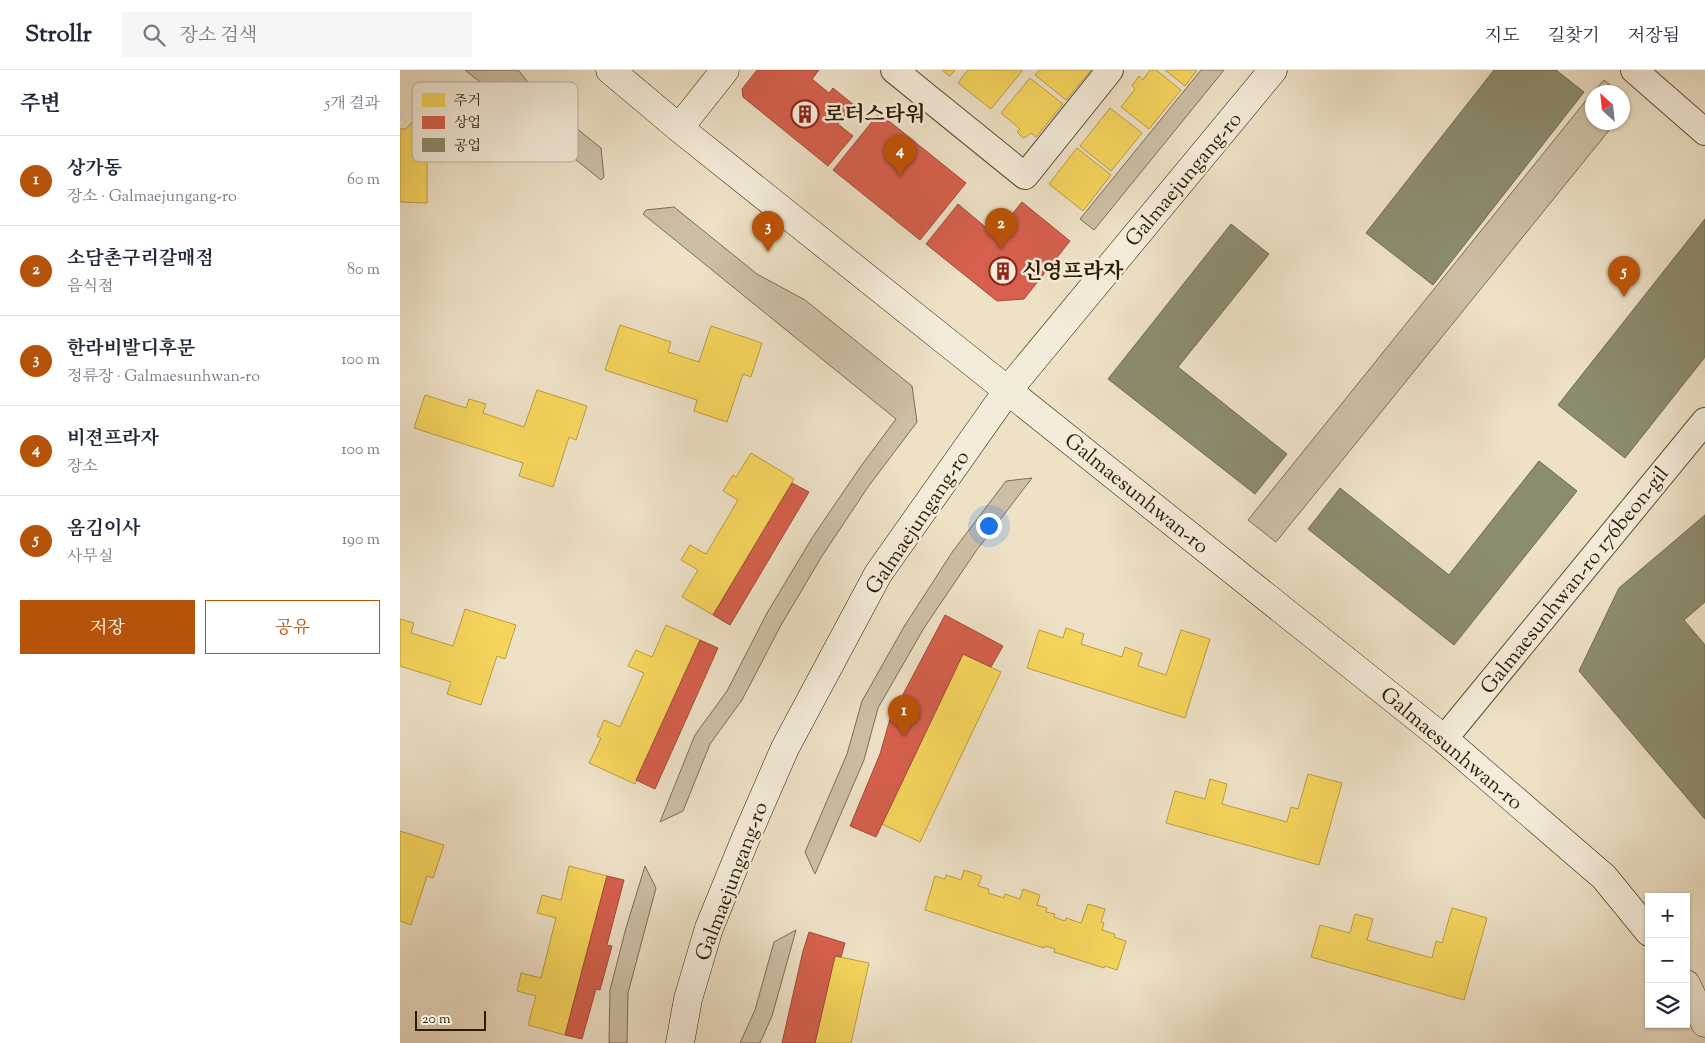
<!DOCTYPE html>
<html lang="ko">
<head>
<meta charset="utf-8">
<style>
	:root { --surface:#fff; --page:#f6f6f7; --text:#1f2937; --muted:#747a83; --line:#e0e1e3; --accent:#b45309 }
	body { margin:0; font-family:"Sorts Mill Goudy","Noto Serif KR",serif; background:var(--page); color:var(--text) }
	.controls { position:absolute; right:15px; bottom:15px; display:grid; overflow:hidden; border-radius:0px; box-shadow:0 1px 4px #0004 }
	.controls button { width:45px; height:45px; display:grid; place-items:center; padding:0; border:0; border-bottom:1px solid var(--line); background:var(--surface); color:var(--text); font:25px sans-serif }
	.compass { position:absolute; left:1185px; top:15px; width:45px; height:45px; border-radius:50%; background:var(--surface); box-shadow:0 1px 4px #0004; rotate:333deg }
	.scale { position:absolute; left:15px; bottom:12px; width:71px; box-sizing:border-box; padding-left:5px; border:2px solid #2d1b03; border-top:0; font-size:14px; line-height:18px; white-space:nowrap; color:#2d1b03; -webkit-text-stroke:4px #f4ecda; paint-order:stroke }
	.you { position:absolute; left:588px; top:455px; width:18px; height:18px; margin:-12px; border:4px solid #fff; border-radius:50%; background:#1a73e8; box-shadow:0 0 0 8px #1a73e833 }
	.badge { display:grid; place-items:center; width:32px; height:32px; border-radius:50%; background:var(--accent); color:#fff; font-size:16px; font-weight:700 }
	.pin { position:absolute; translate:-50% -41px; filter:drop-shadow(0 1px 2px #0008) }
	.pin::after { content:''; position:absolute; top:26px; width:18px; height:15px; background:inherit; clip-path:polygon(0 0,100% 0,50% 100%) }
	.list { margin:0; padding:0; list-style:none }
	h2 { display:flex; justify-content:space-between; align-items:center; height:65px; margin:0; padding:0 20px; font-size:21px }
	h2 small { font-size:16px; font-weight:400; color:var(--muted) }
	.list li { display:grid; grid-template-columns:32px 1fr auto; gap:15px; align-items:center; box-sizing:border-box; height:90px; padding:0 20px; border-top:1px solid var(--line) }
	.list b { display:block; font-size:19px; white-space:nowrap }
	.list p { margin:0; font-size:16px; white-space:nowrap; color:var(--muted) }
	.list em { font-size:16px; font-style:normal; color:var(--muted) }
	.actions { display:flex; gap:10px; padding:15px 20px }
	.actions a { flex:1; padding:11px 0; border:1px solid var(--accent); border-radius:0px; text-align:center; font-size:18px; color:var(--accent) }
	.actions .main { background:var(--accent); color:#fff }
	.icon { flex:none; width:28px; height:28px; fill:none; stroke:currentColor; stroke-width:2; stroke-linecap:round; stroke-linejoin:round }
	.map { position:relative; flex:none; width:1305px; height:973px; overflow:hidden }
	header { display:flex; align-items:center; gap:30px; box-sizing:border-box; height:70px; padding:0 25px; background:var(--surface); border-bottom:1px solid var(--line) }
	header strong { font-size:24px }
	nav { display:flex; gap:28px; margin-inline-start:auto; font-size:18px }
	.search { width:350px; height:45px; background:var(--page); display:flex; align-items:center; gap:12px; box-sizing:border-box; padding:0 18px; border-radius:0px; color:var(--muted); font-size:19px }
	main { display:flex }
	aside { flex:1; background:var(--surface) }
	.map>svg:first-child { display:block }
	.green { fill:#cdbfa5; stroke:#7d6d54 }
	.homes { fill:#f6d55c; stroke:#ba9d41 }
	.shops { fill:#d6604d; stroke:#a34b37 }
	.industry { fill:#8c8c6e; stroke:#706a4e }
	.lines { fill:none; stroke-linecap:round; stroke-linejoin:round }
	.street-casing { stroke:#5d4c34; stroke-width:28 }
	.secondary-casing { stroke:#2d1b03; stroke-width:29 }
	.street { stroke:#f4ecda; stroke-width:26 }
	.secondary { stroke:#f4ecda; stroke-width:28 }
	.labels { text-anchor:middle; stroke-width:5; stroke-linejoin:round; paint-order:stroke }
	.poi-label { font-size:21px; font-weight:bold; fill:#2d1b03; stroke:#f4ecda; text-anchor:start }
	.street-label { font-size:21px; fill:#2d1b03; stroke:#f4ecda }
	.key { fill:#f4ecda; stroke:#b8ad9a; stroke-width:1 }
	.key-label { font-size:14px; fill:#2d1b03 }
</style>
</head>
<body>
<header>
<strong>Strollr</strong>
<div class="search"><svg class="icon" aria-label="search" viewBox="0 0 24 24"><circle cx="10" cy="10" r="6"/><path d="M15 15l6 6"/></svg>장소 검색</div>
<nav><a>지도</a><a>길찾기</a><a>저장됨</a></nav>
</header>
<main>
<aside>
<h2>주변<small>5개 결과</small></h2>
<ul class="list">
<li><span class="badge">1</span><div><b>상가동</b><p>장소 · Galmaejungang-ro</p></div><em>60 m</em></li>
<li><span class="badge">2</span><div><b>소담촌구리갈매점</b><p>음식점</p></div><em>80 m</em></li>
<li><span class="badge">3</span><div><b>한라비발디후문</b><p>정류장 · Galmaesunhwan-ro</p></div><em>100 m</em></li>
<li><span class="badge">4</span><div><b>비젼프라자</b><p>장소</p></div><em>100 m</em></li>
<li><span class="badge">5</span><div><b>옴김이사</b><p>사무실</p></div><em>190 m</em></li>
</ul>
<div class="actions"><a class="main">저장</a><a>공유</a></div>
</aside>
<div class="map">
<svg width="1305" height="973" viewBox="0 0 1305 973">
	<rect width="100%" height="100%" fill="#eee1c6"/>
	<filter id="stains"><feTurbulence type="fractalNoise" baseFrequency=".004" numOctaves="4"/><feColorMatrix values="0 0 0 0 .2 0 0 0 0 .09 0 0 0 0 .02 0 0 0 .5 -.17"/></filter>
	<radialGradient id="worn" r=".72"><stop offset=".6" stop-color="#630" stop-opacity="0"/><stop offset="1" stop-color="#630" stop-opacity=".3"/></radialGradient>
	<g class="green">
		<polygon points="65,0 118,0 145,33 201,78 204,107 201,110"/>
		<polygon points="801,0 824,0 694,160 680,149"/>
		<polygon points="1204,10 1219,22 1193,22"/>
		<polygon points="1192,23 1192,52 1215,53 876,472 848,450"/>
		<polygon points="274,137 357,204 405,230 512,316 517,352 468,417 422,486 380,557 342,630 310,674 283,741 260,752 295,665 327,621 367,543 412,468 461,396 496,349 243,144 246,140"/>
		<polygon points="632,408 576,481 524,558 478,638 464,690 415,804 405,782 447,684 462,631 505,555 553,481 606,411"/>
		<polygon points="245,796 256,818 228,923 227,973 209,973 210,920 226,858"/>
		<polygon points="396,860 372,946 360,973 340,973 355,940 374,872"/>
	</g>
	<g class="homes">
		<polygon points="542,0 555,0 550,6"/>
		<polygon points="568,0 621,0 622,1 591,39 558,13"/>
		<polygon points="639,0 691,0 666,30 635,5"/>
		<polygon points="750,0 756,0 781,20 749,59 721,37 735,19 732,16 739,6 743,10"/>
		<polygon points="765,0 797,0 785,16"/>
		<polygon points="630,8 663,34 636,67 631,63 626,67 623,68 617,62 620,59 601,43"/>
		<polygon points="33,15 62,38 27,81 27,133 0,132 0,59 6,59 19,44 14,39"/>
		<polygon points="710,38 742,63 711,101 680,76"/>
		<polygon points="677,78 711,105 683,141 649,114"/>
		<polygon points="220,255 271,272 268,282 299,292 311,256 362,273 351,307 343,304 327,352 294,341 297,330 205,300"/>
		<polygon points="137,320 187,336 176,370 169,367 153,417 119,406 123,393 14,358 25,325 66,338 69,329 86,334 83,343 124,357"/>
		<polygon points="351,383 394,409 313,545 282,527 298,500 281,490 290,475 306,484 338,430 323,421 333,405 336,407"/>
		<polygon points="65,539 116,555 105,589 97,586 81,635 47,624 51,612 0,596 0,549 14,553 11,563 53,576"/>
		<polygon points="266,555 300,570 235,714 189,693 201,668 197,666 204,650 220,657 244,603 228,596 236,580 252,587"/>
		<polygon points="666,558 684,564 681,574 722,587 725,577 742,583 738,596 766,605 781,560 810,569 785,648 627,598 639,560 663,568"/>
		<polygon points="563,584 601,602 520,772 482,754"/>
		<polygon points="908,704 942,713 919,795 766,753 775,721 805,729 810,709 827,714 822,734 887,752 891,737 898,739"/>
		<polygon points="0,761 44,775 33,808 27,806 11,855 0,851"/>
		<polygon points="169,796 207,806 165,965 128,955 136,926 117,921 121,903 141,908 156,848 137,843 142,825 161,830"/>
		<polygon points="564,800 582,806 578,816 589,819 588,823 604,828 605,824 620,829 623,819 640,825 637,835 647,838 646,842 655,844 654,847 665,851 666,848 681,853 688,834 705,839 701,852 704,853 702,860 715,864 714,867 726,871 717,900 705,896 704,898 654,882 655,879 645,876 644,878 525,840 535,806 545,809 546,805 561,810"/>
		<polygon points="1052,838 1087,848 1064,930 911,887 920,855 950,863 955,844 973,849 967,870 1032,888 1036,871 1042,873"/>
		<polygon points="435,886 469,893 451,973 415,973"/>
	</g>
	<g class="shops">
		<polygon points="357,0 419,0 412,9 429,23 433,18 454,35 438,54 453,66 428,96 343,27 342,19"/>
		<polygon points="479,43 566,113 520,170 433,100"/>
		<polygon points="622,132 670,171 624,229 597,231 526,174 558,134 595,165"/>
		<polygon points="392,413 409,422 330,555 313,545"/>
		<polygon points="545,545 603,576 591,597 563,584 476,767 450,756 480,684 490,649"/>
		<polygon points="300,570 318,578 255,719 236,710"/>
		<polygon points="207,806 224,810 207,875 212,876 200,920 196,919 182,969 165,965"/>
		<polygon points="409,862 445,873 441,887 435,886 415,973 382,973 403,881"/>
	</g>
	<g class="industry">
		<polygon points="1094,0 1156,0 1184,22 1033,215 966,163"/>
		<polygon points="1305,149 1305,287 1225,388 1158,335"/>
		<polygon points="831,154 869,184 778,297 887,384 855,424 708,309"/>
		<polygon points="1139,391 1177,421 1054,575 908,459 940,418 1049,505"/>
		<polygon points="1305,445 1305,532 1284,550 1305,575 1305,749 1179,601 1219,518"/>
	</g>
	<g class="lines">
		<g class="street-casing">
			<g id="street">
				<polyline points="494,0 625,106 710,0"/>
				<polyline points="1234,0 1305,62"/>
				<polyline points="1044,669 1305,351"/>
			</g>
		</g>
		<g class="secondary-casing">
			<g id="secondary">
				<polyline points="210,0 279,58 1044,669 1204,807 1249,862"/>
				<polyline points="279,58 325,0"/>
				<polyline points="1286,914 1305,953"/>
				<polyline points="280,973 288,929 309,858 345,770 385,678 478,504 608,320 873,0"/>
			</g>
		</g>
		<use href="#street" class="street"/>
		<use href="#secondary" class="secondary"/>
	</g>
	<defs>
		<g id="building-ring" transform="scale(1.4375)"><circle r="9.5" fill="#f4ecda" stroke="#8f2418" stroke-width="1.5"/><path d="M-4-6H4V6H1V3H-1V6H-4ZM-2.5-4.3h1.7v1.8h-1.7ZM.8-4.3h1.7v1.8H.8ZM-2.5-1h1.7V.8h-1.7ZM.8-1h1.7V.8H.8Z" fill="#8f2418"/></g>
	</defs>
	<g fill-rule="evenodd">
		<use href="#building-ring" x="405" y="44"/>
		<use href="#building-ring" x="603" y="201"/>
	</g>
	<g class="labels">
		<g class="poi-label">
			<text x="424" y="51">로터스타워</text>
			<text x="622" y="208">신영프라자</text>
		</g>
		<g class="street-label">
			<text transform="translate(783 109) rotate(-50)" y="7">Galmaejungang-ro</text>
			<text transform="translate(737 423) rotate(39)" y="7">Galmaesunhwan-ro</text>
			<text transform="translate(517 452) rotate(-56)" y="7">Galmaejungang-ro</text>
			<text transform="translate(1174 510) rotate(-51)" y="7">Galmaesunhwan-ro 176beon-gil</text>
			<text transform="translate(1052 678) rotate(40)" y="7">Galmaesunhwan-ro</text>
			<text transform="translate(331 811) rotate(-69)" y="7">Galmaejungang-ro</text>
		</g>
	</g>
	<rect x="12" y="12" width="166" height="80" rx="8" class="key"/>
	<rect x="22" y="23" width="23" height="14" fill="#f6d55c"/>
	<rect x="22" y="46" width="23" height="13" fill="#d6604d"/>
	<rect x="22" y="68" width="23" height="14" fill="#8c8c6e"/>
	<g class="key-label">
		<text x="54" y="35">주거</text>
		<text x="54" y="57">상업</text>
		<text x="54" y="80">공업</text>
	</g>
	<rect width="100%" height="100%" filter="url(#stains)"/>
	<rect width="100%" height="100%" fill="url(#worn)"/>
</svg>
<div class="controls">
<button>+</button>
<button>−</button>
<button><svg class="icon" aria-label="layers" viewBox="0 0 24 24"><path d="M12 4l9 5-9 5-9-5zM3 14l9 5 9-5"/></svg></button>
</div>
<svg class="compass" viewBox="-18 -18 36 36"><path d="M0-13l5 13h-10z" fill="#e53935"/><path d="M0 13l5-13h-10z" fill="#747a83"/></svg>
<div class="scale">20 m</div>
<div class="you"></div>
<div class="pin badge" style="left:504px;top:666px">1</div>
<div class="pin badge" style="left:601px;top:179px">2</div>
<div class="pin badge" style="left:368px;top:182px">3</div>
<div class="pin badge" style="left:500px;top:106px">4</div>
<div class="pin badge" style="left:1224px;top:227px">5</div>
</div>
</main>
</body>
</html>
